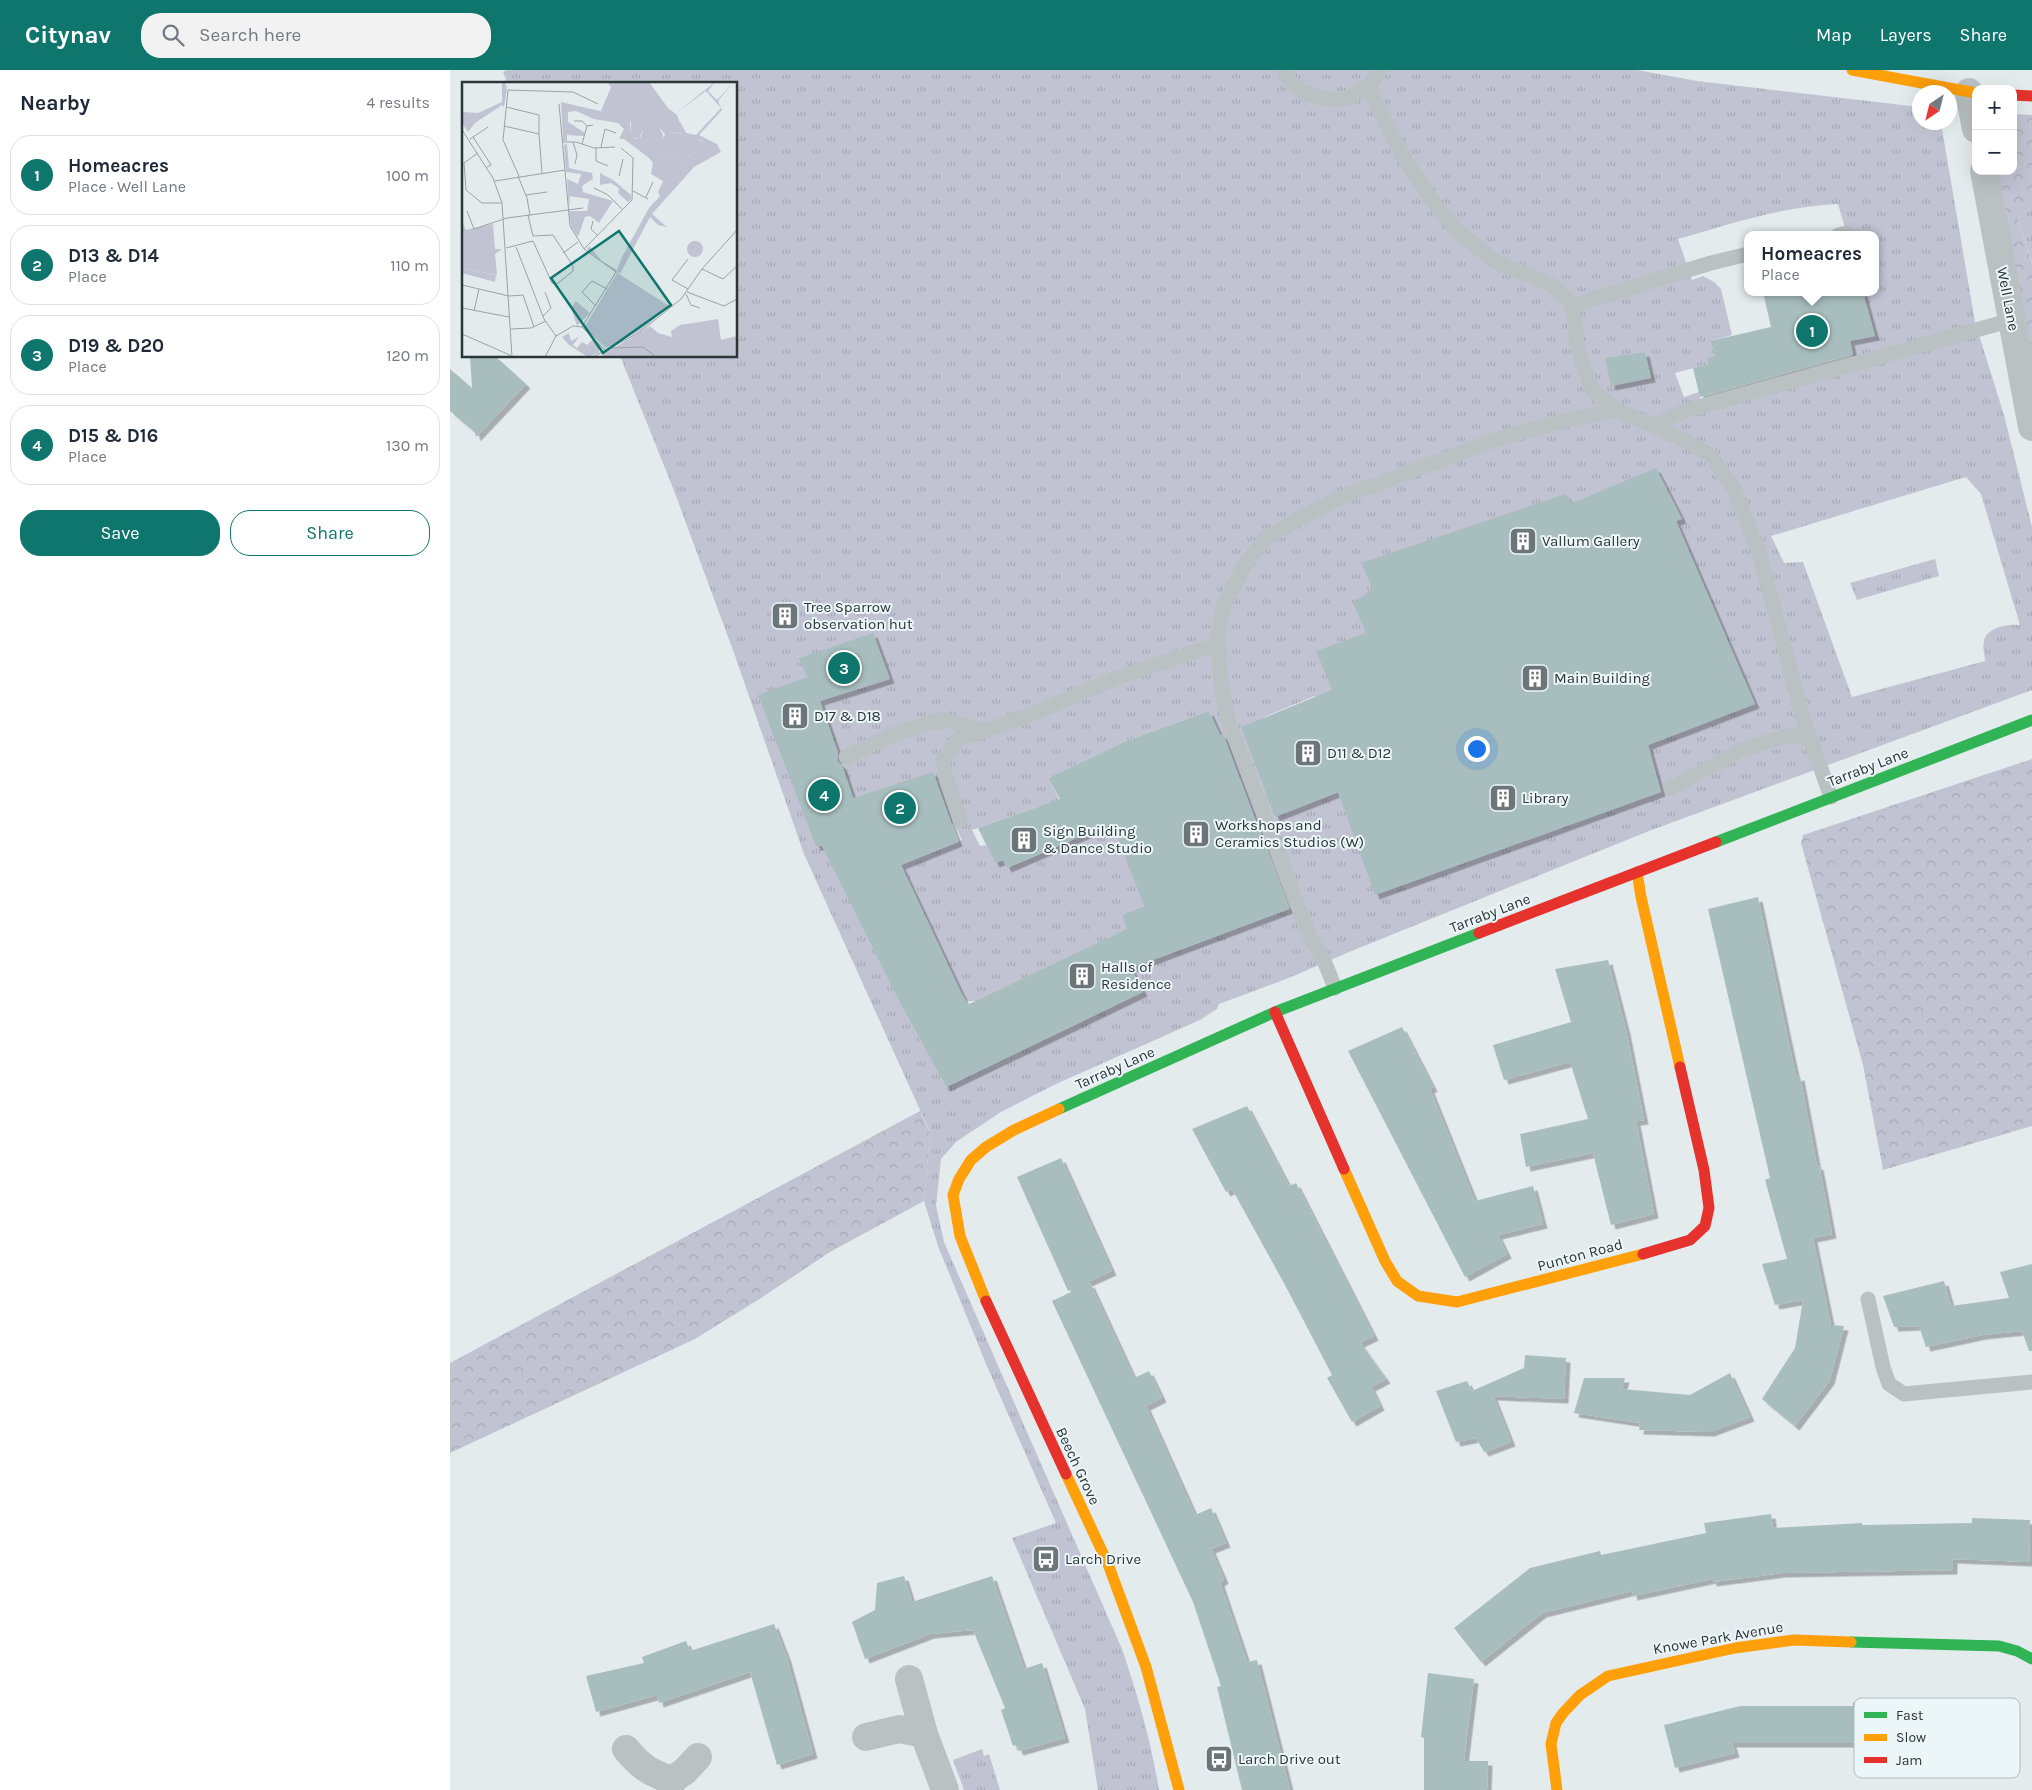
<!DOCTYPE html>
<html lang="en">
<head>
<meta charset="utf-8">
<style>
	:root { --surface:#fff; --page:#f2f2f3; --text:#1f2937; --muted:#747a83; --line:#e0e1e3; --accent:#0f766e }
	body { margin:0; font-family:Karla,sans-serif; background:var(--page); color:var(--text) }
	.controls { position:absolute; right:15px; top:15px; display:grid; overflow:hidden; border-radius:10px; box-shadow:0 5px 20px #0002 }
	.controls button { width:45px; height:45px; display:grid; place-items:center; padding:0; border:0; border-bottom:1px solid var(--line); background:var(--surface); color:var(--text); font:25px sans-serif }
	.compass { position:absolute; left:1462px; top:15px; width:45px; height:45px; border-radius:50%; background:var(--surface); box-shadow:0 5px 20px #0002; rotate:215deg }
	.you { position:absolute; left:1026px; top:678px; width:18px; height:18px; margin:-12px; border:4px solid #fff; border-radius:50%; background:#1a73e8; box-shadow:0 0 0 8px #1a73e833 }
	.badge { display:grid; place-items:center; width:32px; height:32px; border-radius:50%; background:var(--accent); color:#fff; font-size:16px; font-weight:700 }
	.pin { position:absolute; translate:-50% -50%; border:2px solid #fff; box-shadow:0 1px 5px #0006 }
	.popup { position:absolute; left:1294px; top:161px; width:135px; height:65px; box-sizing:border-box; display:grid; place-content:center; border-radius:10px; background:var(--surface); filter:drop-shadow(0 1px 4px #0005); font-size:16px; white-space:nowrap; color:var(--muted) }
	.popup b { font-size:19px; color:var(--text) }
	.popup::after { content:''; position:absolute; left:50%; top:100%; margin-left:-10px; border:10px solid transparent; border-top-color:var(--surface) }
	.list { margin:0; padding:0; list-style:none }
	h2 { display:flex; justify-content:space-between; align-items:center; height:65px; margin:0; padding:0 20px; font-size:21px }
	h2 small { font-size:16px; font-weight:400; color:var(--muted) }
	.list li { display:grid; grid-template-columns:32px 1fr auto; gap:15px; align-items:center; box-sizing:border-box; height:80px; margin:0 10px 10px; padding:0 10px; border:1px solid var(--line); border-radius:20px }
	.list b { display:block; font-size:19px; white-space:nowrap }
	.list p { margin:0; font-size:16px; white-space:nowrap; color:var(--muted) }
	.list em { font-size:16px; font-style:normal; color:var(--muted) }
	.actions { display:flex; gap:10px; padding:15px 20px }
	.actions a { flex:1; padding:11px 0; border:1px solid var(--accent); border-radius:20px; text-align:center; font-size:18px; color:var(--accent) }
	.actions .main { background:var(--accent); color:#fff }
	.icon { flex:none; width:28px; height:28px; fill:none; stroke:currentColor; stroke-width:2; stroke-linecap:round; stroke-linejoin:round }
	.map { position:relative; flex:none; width:1582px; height:1720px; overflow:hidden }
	header { display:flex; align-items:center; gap:30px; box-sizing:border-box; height:70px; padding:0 25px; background:var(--accent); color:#fff }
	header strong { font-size:24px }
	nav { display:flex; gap:28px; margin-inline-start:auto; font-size:18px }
	.search { width:350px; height:45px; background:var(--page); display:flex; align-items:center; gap:12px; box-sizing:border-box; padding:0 18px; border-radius:20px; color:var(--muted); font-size:19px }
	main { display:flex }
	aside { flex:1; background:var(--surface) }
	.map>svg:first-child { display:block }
	.grass { fill:url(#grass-tufts); fill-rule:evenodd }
	.forest { fill:url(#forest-crowns) }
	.building { fill:#a8bebe; filter:url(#shadow) }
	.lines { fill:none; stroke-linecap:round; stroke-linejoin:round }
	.lane { stroke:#bac1c3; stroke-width:15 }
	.street { stroke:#bac1c3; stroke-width:28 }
	.fast { stroke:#30b455; stroke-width:11 }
	.slow { stroke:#ff9f0a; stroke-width:11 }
	.jam { stroke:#e5322d; stroke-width:11 }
	.labels { text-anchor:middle; stroke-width:4; stroke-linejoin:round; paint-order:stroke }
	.street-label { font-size:15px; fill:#2b3637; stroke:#ecf5f8 }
	.poi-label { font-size:15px; fill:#2b3637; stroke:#ecf5f8; text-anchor:start }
	.inset-road { fill:none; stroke:#9aa3a4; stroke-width:1 }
	.view { fill:#0f766e; fill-opacity:0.15; stroke:#0f766e; stroke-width:2.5 }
	.inset-edge { fill:none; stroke:#2b3637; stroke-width:2.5 }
	.key { fill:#ecf5f8; stroke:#b2bcbe; stroke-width:1 }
	.key-label { font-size:14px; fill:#2b3637 }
</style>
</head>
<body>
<header>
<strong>Citynav</strong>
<div class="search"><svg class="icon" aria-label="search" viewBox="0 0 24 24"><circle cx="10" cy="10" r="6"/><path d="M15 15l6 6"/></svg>Search here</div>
<nav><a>Map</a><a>Layers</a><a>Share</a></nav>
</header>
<main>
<aside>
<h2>Nearby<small>4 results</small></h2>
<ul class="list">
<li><span class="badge">1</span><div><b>Homeacres</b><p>Place · Well Lane</p></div><em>100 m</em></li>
<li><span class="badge">2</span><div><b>D13 &amp; D14</b><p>Place</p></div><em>110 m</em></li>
<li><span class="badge">3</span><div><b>D19 &amp; D20</b><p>Place</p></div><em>120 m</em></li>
<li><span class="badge">4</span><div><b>D15 &amp; D16</b><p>Place</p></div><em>130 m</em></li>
</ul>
<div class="actions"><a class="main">Save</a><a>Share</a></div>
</aside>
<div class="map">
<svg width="1582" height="1720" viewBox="0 0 1582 1720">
	<defs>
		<pattern id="grass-tufts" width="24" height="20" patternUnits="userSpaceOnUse" patternTransform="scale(1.25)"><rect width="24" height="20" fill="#c1c3d3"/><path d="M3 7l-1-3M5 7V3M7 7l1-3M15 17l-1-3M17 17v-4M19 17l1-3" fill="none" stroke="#a6a8b6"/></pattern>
		<pattern id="forest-crowns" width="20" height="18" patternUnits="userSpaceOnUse" patternTransform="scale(1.25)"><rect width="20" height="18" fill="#c1c3d3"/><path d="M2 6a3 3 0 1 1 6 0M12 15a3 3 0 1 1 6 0" fill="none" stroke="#a6a8b6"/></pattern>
		<filter id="shadow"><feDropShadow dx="4.5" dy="4.5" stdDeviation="0" flood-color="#0004"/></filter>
	</defs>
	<rect width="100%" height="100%" fill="#e4ebed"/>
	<g class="grass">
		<path d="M57 0H1187L1247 11 1469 37 1470 52 1491 53 1525 252 1554 345 1582 457V620L1199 761 899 882 841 907 769 934 767 939 750 950 606 1014 551 1042 506 1072 491 1089 486 1135 494 1172 672 1579C688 1626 701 1671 709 1720H648L635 1639 562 1468 606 1453 536 1294 488 1176 474 1131 480 1062 354 784 284 583 223 418 170 286H286V14H58L53 2ZM1388 134 1397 165H1426V222H1413L1398 271 1404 292 1250 330 1249 322 1234 327 1225 303 1258 294 1257 288 1265 286 1260 271 1282 265 1271 219 1264 212 1253 206 1242 210 1228 169C1280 154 1334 136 1388 134ZM1516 407 1531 424 1570 555C1558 554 1537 557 1534 571 1532 577 1535 585 1535 591L1402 627 1353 492 1334 493 1321 466ZM865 626 899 718 852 736 814 647ZM759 641 843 837 709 888 687 882 672 845 694 836 685 810 675 750 616 742 598 708 676 671ZM590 736 636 764 557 798 553 790 545 793 536 775 530 776 522 760ZM504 753 512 770 455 793 446 775ZM613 890 657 939 496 1017 451 935 512 925 517 931H526Z"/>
		<polygon points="1582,136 1582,192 1568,149"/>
		<polygon points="1485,489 1489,506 1407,530 1400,513"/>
		<polygon points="532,1679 534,1686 539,1684 550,1720 514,1720 503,1690"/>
	</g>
	<g class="forest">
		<polygon points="1563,44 1582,45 1582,136 1568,149 1582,193 1582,314 1536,101 1563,101"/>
		<polygon points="1582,689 1582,1056 1433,1100 1413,995 1351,773 1353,765"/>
		<polygon points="470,1041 480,1063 474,1131 380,1182 311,1228 245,1269 0,1383 0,1293"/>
	</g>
	<g class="building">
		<polygon points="1313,222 1413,222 1425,266 1400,271 1403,284 1250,327 1243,298 1258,294 1257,288 1265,286 1260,271 1321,257"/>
		<polygon points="1195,282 1201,308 1161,316 1155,288"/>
		<polygon points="20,286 45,286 76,314 26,367 25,362 0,341 0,299 22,318"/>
		<polygon points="1206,398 1232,449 1226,451 1305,634 1198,675 1211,722 925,825 888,722 825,747 791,657 882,620 866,581 916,563 903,533 923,519 911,493 1115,424 1122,433"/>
		<polygon points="423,563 440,609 370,631 388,683 387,691 392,695 403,728 483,702 508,772 451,795 517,935 677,859 672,845 694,836 663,754 636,764 557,798 553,790 545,793 528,758 610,729 598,708 676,671 759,641 770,665 773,664 839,839 681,898 693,922 496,1017 451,935 372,776 366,776 308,625 357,607 349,588"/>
		<polygon points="1308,827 1346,1007 1350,1006 1367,1096 1369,1095 1382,1164 1363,1168 1381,1255 1394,1256 1380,1310 1345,1356 1312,1329 1345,1278 1353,1230 1325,1235 1312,1194 1337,1189 1315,1110 1320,1108 1258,839"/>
		<polygon points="1158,890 1176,960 1194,1050 1186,1051 1204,1144 1161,1155 1143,1083 1076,1097 1070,1064 1138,1049 1120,992 1054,1010 1043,975 1121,952 1105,899"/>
		<polygon points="952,957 983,1017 980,1019 1025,1131 1083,1116 1093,1154 1048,1165 1057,1184 1015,1207 898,981"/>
		<polygon points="797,1036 839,1116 846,1113 924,1266 910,1273 936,1309 921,1317 930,1336 902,1352 877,1308 882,1305 835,1215 782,1119 776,1122 742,1059"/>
		<polygon points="611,1088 662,1201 618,1221 567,1107"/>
		<polygon points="1582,1194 1582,1281 1579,1281 1572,1261 1532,1265 1476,1277 1469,1256 1444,1257 1433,1226 1494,1211 1501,1236 1559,1228 1550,1202"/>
		<polygon points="640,1213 684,1308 699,1301 712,1328 696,1336 745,1445 761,1438 776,1473 761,1479 774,1509 770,1512 797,1592 807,1590 840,1720 792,1720 767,1617 771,1616 743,1532 602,1231"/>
		<polygon points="1075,1285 1116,1288 1114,1329 1043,1326 1061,1372 1034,1382 1026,1368 1006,1372 986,1321 1017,1311 1022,1321 1074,1298"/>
		<polygon points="1280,1303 1300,1347 1260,1362 1189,1360 1190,1353 1124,1343 1134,1308 1175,1308 1172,1319 1240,1325"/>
		<polygon points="1321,1444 1323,1458 1412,1453 1412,1455 1522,1453 1522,1448 1580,1450 1579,1492 1503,1489 1503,1500 1331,1503 1262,1512 1262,1509 1183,1526 1182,1521 1092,1543 1031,1592 1004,1558 1080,1498 1150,1481 1151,1485 1256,1463 1254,1453"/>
		<polygon points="454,1506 462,1532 542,1506 574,1599 592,1593 615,1668 569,1681 566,1675 563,1676 551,1640 555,1638 523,1560 480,1564 415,1589 402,1552 425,1540 427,1513"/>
		<polygon points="324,1554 337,1588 363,1684 327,1695 300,1602 209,1633 207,1625 146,1642 136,1606 194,1593 192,1587 236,1571 240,1581"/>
		<polygon points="978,1603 1024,1609 1014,1691 1038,1691 1037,1720 974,1720 974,1668 971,1667"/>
		<polygon points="1403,1632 1492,1632 1562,1647 1554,1686 1469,1667 1469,1676 1403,1676 1403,1673 1282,1673 1285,1683 1225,1698 1214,1655 1290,1636 1403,1636"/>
	</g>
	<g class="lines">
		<g class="lane">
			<path d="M833 0C843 23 873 33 897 28 904 26 911 20 918 17"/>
			<polyline points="931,0 918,17 953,86 980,128 1006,160 1044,190 1060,198 1087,208 1105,217 1120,232 1125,251 1127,277 1143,321 1167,340 1231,368 1260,385 1284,419 1309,482 1353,648 1381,727"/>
			<polyline points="1388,165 1397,163"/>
			<polyline points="1121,236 1261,193 1298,184"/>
			<polyline points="1205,355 1234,341 1562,250"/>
			<polyline points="396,687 442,665 492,649 534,661 585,643 669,607 768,574"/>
			<polyline points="1221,718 1291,680 1339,665 1361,669"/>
			<polyline points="510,750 496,708 493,689 509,668 534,661"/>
			<polyline points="885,918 875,893 859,865 777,647 770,606 768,564 774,533 797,492 815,469 848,449 892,427 1053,367 1117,350 1167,340"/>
			<polyline points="1418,1229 1433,1297 1439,1314 1454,1324 1582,1312"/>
		</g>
		<g class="street">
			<polyline points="1519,22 1526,59"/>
			<polyline points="1534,101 1582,357"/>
			<polyline points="459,1609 474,1664"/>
			<polyline points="416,1667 449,1659 474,1664 495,1720"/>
			<path d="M176 1679C191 1697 200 1703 222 1710"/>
			<polyline points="220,1720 222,1710 235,1701 248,1687"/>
		</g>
		<g class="fast">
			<polyline points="1266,772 1582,650"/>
			<polyline points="609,1039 825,942 1029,863"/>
			<polyline points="1401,1572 1549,1576 1567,1581 1582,1589"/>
		</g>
		<g class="slow">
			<polyline points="1402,0 1526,23"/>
			<polyline points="1187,802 1191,827 1230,997"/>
			<polyline points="894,1099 935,1191 947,1211 968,1226 1007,1232 1193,1184"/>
			<polyline points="536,1231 510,1166 503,1125 509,1109 521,1090 536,1077 564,1060 609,1039"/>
			<polyline points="616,1404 658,1494 696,1597 729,1720"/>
			<polyline points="1107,1720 1101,1674 1106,1653 1113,1643 1130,1625 1158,1606 1285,1578 1344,1570 1401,1572"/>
		</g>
		<g class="jam">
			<polyline points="1563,25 1582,26"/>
			<polyline points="1029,863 1266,772"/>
			<polyline points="825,942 894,1099"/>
			<polyline points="1193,1184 1240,1170 1255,1156 1259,1138 1254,1100 1230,997"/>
			<polyline points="536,1231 616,1404"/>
		</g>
	</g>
	<defs>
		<g id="building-square" transform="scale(1.4375)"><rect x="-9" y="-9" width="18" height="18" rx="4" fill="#6c7577" stroke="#ecf5f8"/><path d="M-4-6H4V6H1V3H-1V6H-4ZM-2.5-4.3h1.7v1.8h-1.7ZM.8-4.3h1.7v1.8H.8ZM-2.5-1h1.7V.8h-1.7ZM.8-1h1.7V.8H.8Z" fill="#fff"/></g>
		<g id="bus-square" transform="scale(1.4375)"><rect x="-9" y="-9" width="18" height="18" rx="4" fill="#6c7577" stroke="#ecf5f8"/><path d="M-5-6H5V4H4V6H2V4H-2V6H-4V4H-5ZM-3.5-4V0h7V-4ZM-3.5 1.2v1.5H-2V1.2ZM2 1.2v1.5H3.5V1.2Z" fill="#fff"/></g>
	</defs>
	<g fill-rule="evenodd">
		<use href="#building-square" x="1073" y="471"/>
		<use href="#building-square" x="335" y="546"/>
		<use href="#building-square" x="1085" y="608"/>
		<use href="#building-square" x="345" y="646"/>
		<use href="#building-square" x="858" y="683"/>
		<use href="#building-square" x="1053" y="728"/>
		<use href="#building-square" x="746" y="764"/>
		<use href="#building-square" x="574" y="770"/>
		<use href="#building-square" x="632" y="906"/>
		<use href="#bus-square" x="596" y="1489"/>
		<use href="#bus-square" x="769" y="1689"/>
	</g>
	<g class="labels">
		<g class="street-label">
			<text transform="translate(1558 229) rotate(79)" y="5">Well Lane</text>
			<text transform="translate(1418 697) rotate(-21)" y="5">Tarraby Lane</text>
			<text transform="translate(1040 843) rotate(-21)" y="5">Tarraby Lane</text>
			<text transform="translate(665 998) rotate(-24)" y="5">Tarraby Lane</text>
			<text transform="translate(1130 1185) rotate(-15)" y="5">Punton Road</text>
			<text transform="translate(628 1396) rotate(65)" y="5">Beech Grove</text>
			<text transform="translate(1268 1568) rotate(-10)" y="5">Knowe Park Avenue</text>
		</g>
		<g class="poi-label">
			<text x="1092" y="476">Vallum Gallery</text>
			<text x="354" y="542">Tree Sparrow<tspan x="354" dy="17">observation hut</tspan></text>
			<text x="1104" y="613">Main Building</text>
			<text x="364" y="651">D17 &amp; D18</text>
			<text x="877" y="688">D11 &amp; D12</text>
			<text x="1072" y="733">Library</text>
			<text x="765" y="760">Workshops and<tspan x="765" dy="17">Ceramics Studios (W)</tspan></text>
			<text x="593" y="766">Sign Building<tspan x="593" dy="17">&amp; Dance Studio</tspan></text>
			<text x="651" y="902">Halls of<tspan x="651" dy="17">Residence</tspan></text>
			<text x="615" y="1494">Larch Drive</text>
			<text x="788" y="1694">Larch Drive out</text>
		</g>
	</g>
	<g transform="translate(12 12)">
		<rect width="275" height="275" fill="#e4ebed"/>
		<path d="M145 0H187L206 26 215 33 222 51 207 50 237 56 239 62 235 69 220 80 198 72 203 52 198 46 180 50 177 57 168 54 169 40 139 29 149 5ZM0 140 4 148 31 142 33 167H40L33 172 35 193 0 186ZM127 164 140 179 155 188 157 192 207 224 180 248 144 266 122 246 155 191 125 168ZM256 237 259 258 275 254V275H142L188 244 196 251 210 255 209 249 218 243ZM107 251 109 259 117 255 111 263 115 266 120 260 125 263 130 258 137 264V271L126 275 107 263 100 255Z" fill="#c1c3d3"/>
		<path d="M40 0H43L45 7 42 25 40 23 13 41 6 50 0 41 1 30 16 31 40 20ZM253 0 246 9 255 18 272 0 256 19 260 28 237 53 255 62 259 70 232 85 190 132 205 145 196 143 188 135 158 192 155 188 160 175 187 126 198 114 196 110 201 99 189 92 191 81 187 76 162 57H157L162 47 156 41 132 37 114 29 106 30V40L123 51 122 54 105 53V59H101L99 20 168 36V52L174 57 178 56 185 42 198 46 203 59 198 72 220 80 235 69 239 58 207 49 221 51 218 39 224 51 234 53 259 26 244 9 213 32ZM105 62 107 86 130 91 131 97 120 104 121 110 151 119 137 141 128 134 123 135 116 155 109 145 107 129H125L127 117 108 114 107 126 105 97 116 102 119 92 104 90 102 63ZM138 91 151 98 169 113V117L166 120 156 111 157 106 149 101 138 103ZM114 219 128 231 115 244 109 226ZM186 246 189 251 184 256 187 261 188 275 179 272 142 275 141 272ZM199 254 208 256V263L195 264Z" fill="#c1c3d3"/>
		<path d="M225 167a8 8 0 1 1 16 0a8 8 0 1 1-16 0ZM0 186 34 193 33 200 0 191Z" fill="#c1c3d3"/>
		<path d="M6 155H26V167H6Z" fill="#c1c3d3"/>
		<path class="inset-road" d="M97 22 108 144 122 167 154 190 120 245M44 25 77 33V52M112 39H120L125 44M42 44 77 52 80 91M0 48 31 96 40 121 50 275M11 55 29 83 25 85M8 57 26 45M101 60H114L132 66 153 65M111 60 115 73 113 82M120 62 125 44 131 43M139 65 143 47 154 51M134 66V79L146 84M16 71 2 81 4 108 20 121H40M56 94 65 116 68 133M57 94 41 58 46 8 111 10 136 22M157 94 161 77M33 99 103 88M132 106 146 113 160 127M171 109 186 117M64 113 85 110M184 115 191 100M5 129 12 147 45 136 121 126M66 133 71 154M131 139 129 147 136 154M71 154 91 153 111 184V189L95 202 90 201 71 159M54 165 82 237 94 254M44 166 71 159M122 167 170 118 171 76 159 66M101 171 116 160M240 187 261 197 275 184M0 203 47 214 61 213 72 245M226 207 210 198 226 177M225 210 262 224 275 217M224 212 229 223 238 226M134 224 120 210 130 199 145 207M0 226 47 235M12 229 17 207M81 234 89 226 83 210M49 247 69 246 84 239M0 252 50 274M149 266 181 265 194 275M83 275 94 254 111 244 120 245 143 268M131 275 178 250 219 217 240 187 275 148"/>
		<path class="view" d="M157 149 209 223 141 271 89 196Z"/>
		<rect width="275" height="275" class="inset-edge"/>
	</g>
	<rect x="1404" y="1628" width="166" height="80" rx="8" class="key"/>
	<rect x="1414" y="1642" width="23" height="6" fill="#30b455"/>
	<rect x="1414" y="1664" width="23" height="7" fill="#ff9f0a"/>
	<rect x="1414" y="1687" width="23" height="6" fill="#e5322d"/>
	<g class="key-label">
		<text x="1446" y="1650">Fast</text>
		<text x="1446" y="1672">Slow</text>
		<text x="1446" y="1695">Jam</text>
	</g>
</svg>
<div class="controls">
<button>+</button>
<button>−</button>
</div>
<svg class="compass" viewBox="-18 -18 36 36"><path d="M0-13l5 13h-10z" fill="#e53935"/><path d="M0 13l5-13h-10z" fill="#747a83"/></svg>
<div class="you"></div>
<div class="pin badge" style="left:1362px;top:261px">1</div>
<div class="popup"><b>Homeacres</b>Place</div>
<div class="pin badge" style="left:450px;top:738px">2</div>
<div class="pin badge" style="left:394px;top:598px">3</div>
<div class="pin badge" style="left:374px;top:725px">4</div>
</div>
</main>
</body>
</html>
